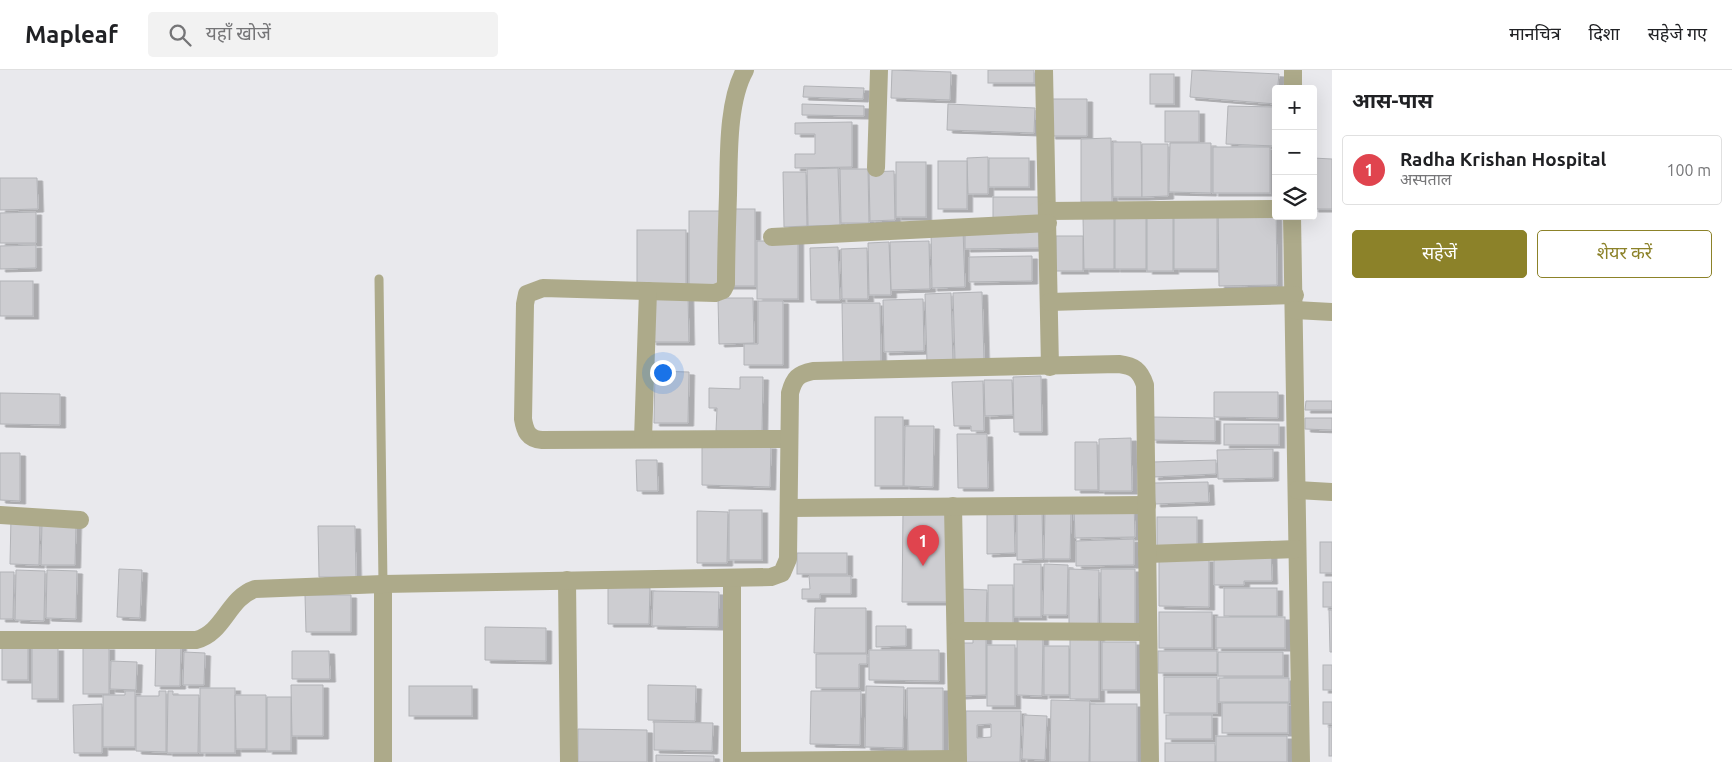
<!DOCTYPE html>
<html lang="hi">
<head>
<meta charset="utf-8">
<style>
	:root { --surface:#fff; --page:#f2f2f2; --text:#202124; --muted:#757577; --line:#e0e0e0; --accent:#8c8229 }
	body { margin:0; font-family:Ubuntu,"Noto Sans Devanagari",sans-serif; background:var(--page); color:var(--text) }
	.controls { position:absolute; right:15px; top:15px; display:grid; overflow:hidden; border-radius:5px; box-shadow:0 5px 20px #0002 }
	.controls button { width:45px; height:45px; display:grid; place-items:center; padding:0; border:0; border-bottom:1px solid var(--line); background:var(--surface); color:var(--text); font:25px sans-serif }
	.you { position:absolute; left:662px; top:302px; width:18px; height:18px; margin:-12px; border:4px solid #fff; border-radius:50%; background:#1a73e8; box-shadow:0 0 0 8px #1a73e833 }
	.badge { display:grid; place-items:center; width:32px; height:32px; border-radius:50%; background:var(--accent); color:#fff; font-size:16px; font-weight:700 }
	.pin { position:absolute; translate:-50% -41px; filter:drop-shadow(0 1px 2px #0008) }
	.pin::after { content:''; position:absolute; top:26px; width:18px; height:15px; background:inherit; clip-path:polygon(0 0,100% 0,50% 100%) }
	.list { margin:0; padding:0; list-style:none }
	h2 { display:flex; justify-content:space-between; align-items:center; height:65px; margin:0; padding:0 20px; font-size:21px }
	h2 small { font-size:16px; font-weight:400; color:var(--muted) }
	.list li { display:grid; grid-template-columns:32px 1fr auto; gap:15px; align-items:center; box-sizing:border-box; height:70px; margin:0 10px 10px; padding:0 10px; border:1px solid var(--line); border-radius:5px }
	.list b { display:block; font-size:19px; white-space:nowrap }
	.list p { margin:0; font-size:16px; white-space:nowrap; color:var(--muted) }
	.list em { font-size:16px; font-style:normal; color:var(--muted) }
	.actions { display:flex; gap:10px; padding:15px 20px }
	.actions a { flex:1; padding:11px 0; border:1px solid var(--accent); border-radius:5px; text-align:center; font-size:18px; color:var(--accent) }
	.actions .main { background:var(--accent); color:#fff }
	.icon { flex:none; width:28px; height:28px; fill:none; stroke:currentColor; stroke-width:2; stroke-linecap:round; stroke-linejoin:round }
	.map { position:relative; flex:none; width:1332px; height:692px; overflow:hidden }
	header { display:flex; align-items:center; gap:30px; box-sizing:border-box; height:70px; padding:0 25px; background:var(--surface); border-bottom:1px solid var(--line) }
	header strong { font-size:24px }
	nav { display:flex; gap:28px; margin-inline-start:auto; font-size:18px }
	.search { width:350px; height:45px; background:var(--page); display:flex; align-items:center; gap:12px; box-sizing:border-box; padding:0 18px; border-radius:5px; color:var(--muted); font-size:19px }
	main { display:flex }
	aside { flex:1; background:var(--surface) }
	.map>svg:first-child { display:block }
	.building { fill:#cdcdd1; stroke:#b2b3b7; fill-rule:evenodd; filter:url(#shadow) }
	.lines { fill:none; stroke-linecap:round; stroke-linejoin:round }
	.lane { stroke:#adaa8a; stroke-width:9 }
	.street { stroke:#adaa8a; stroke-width:18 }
</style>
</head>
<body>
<header>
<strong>Mapleaf</strong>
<div class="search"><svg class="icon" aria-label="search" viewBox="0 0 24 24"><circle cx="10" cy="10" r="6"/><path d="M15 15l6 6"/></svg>यहाँ खोजें</div>
<nav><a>मानचित्र</a><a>दिशा</a><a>सहेजे गए</a></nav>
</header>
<main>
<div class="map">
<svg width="1332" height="692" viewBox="0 0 1332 692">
	<defs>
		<filter id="shadow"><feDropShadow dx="5.5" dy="3" stdDeviation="0" flood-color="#0004"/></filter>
	</defs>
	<rect width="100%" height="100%" fill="#e9e9ed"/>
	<g class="building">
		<polygon points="892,0 951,2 950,30 891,28"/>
		<rect x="988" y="0" width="46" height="13"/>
		<polygon points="1192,0 1279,4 1276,34 1190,27"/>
		<rect x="1150" y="4" width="24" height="30"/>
		<polygon points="804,16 864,18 863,29 803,27"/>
		<polygon points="1049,29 1087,29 1087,66 1050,66"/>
		<polygon points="802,34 864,36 864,46 802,45"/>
		<polygon points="948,34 1035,38 1034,63 947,60"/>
		<polygon points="1228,36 1276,37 1274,76 1226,74"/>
		<rect x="1165" y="41" width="34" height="31"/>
		<polygon points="852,52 852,97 795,98 795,84 815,84 815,64 795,64 795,53"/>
		<polygon points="1111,68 1112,132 1081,132 1081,69"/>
		<polygon points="1113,72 1141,72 1142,127 1113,127"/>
		<polygon points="1170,73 1211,73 1211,123 1169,122"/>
		<polygon points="1142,74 1168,74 1168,126 1142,127"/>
		<rect x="1213" y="77" width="57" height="46"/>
		<polygon points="988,87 988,124 968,124 967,88"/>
		<rect x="989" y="88" width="40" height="29"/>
		<polygon points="1313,88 1332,89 1332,139 1313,139"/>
		<rect x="938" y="91" width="29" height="48"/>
		<rect x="896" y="92" width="30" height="55"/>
		<polygon points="838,98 840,155 808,156 807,99"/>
		<polygon points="840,99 868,99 869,153 841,153"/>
		<polygon points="894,101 895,150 870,151 869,102"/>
		<polygon points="783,102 806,102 807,156 784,157"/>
		<polygon points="0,108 37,108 38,139 0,140"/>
		<rect x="993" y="127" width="47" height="25"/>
		<polygon points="1218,132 1276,132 1277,215 1219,216"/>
		<rect x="1174" y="135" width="43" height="64"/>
		<rect x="725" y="139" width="30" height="77"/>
		<rect x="689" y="141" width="33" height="76"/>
		<polygon points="36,142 36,173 0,173 0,143"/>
		<rect x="1115" y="142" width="31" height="57"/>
		<rect x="1147" y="142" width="26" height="59"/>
		<polygon points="1083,147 1114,147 1114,199 1084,199"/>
		<polygon points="1038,154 1039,178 965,179 965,155"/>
		<polygon points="931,159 963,159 965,217 932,218"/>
		<rect x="637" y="160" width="49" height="57"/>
		<rect x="1056" y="166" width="27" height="35"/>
		<rect x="757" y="171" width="41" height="58"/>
		<polygon points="929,171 930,219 891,220 890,172"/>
		<polygon points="889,172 891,225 869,225 868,173"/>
		<polygon points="36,175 36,198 0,199 0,176"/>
		<polygon points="838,177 840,230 811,230 810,178"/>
		<polygon points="867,178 868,229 842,229 841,179"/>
		<polygon points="1032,186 1032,211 969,212 969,187"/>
		<rect x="0" y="211" width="33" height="35"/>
		<polygon points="982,222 984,290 955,290 953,223"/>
		<polygon points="951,223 953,292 927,293 925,224"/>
		<polygon points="688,224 689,272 651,272 650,225"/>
		<polygon points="718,228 753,228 754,273 719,274"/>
		<polygon points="923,229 924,281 884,282 883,230"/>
		<polygon points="758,231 783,231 783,295 744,295 744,274 758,274"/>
		<polygon points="842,233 880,233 881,292 843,293"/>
		<polygon points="655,301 689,302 688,353 654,353"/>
		<polygon points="1041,306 1042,362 1014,362 1013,307"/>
		<polygon points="740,307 763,307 762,362 716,361 717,338 709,338 709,318 740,319"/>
		<polygon points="984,310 1012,310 1013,345 985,346"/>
		<polygon points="983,311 984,361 971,361 971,356 954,356 952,312"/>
		<polygon points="1214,322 1278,322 1278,348 1214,347"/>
		<polygon points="0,323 60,324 60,355 0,354"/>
		<polygon points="1306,331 1332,331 1332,340 1305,340"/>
		<rect x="875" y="347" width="28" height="69"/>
		<polygon points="1152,347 1215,348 1215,371 1151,370"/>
		<polygon points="1305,348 1332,348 1332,360 1305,359"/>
		<rect x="1224" y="354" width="55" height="21"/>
		<polygon points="905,356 934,356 933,417 904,416"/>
		<polygon points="957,364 987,364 988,418 958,418"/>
		<polygon points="1131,368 1132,421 1099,421 1099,369"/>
		<polygon points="1075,372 1097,372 1098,420 1075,420"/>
		<polygon points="702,375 771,376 770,417 702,415"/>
		<polygon points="1273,379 1273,408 1218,409 1217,380"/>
		<polygon points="0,383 20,383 20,431 0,430"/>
		<polygon points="636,390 657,390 658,421 637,421"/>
		<polygon points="1216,390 1216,404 1153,407 1153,392"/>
		<polygon points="1208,412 1209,432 1155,434 1154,413"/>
		<polygon points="1134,433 1135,467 1075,468 1074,435"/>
		<rect x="729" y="440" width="33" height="50"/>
		<polygon points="903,440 949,440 948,532 902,532"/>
		<polygon points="1014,440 1015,483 987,484 987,441"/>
		<polygon points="1017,440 1042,440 1043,489 1017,490"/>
		<polygon points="1045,440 1071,440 1070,489 1044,489"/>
		<polygon points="697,441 728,442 727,493 697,493"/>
		<polygon points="11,447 40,448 39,495 10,494"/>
		<rect x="1157" y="447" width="40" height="34"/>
		<polygon points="42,453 76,454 75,495 41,495"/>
		<polygon points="318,456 355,456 356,507 319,507"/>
		<polygon points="1134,469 1134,495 1076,496 1076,471"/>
		<rect x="1320" y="472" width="12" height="31"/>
		<polygon points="1214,477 1271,477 1272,511 1244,511 1244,515 1214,515"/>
		<rect x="797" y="483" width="50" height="21"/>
		<polygon points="1159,489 1209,489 1209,537 1159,536"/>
		<rect x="1014" y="494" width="27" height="53"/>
		<polygon points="1044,494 1068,495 1067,545 1043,545"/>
		<polygon points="119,499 142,500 140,548 117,547"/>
		<polygon points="1069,499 1099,500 1098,558 1069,558"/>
		<rect x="1101" y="499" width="34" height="57"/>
		<polygon points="16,500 45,501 44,551 15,550"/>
		<polygon points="47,500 77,501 76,549 46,548"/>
		<polygon points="0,502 14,502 13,549 0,549"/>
		<polygon points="809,506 851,506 851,524 820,524 820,529 802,529 802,519 810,519"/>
		<rect x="1323" y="512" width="9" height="25"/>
		<rect x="988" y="515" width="25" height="40"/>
		<polygon points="608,517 650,518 649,554 608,554"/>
		<rect x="1224" y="518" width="53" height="28"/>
		<polygon points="959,519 987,520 986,557 958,556"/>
		<polygon points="653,521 719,522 718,557 652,556"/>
		<polygon points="305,525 351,525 351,562 306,562"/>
		<polygon points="815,538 866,538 866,583 814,583"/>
		<polygon points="1329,540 1332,540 1332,582 1330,582"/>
		<rect x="1159" y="542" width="53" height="36"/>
		<rect x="1216" y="547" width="69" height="31"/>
		<polygon points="876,556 906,556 906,576 876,577"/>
		<polygon points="485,557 546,558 546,591 485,590"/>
		<rect x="2" y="565" width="26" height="45"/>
		<polygon points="973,565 986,565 986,625 959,626 959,573 973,573"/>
		<rect x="1070" y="566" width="29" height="63"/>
		<polygon points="1017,567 1043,567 1042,626 1017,625"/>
		<polygon points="156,572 181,572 180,616 155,616"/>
		<rect x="1102" y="572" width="34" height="48"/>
		<rect x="987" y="575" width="28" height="61"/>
		<rect x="1044" y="576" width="25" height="49"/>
		<rect x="83" y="577" width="26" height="47"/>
		<rect x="32" y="578" width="26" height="51"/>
		<polygon points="869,580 939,580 939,611 869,610"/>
		<polygon points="292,581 329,581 330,609 292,609"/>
		<rect x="1158" y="581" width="59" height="22"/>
		<polygon points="184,582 205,583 204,615 183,615"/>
		<rect x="1218" y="582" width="65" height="24"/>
		<polygon points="816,584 867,584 867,594 859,594 859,618 816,618"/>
		<polygon points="111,591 137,592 136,620 110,619"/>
		<rect x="1323" y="595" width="9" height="25"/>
		<rect x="1164" y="607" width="53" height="36"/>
		<rect x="1219" y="608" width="70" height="24"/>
		<polygon points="291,615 323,615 323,666 292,666"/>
		<polygon points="648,615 696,616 695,651 648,650"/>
		<rect x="409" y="616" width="63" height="30"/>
		<polygon points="866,616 904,617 903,678 865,677"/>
		<rect x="200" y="618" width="35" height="65"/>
		<polygon points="907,618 943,618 943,682 908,682"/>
		<polygon points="125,621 135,621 135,677 103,677 103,625 125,625"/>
		<polygon points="159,621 166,621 166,682 136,681 136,626 159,626"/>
		<polygon points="168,621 173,621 173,625 199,625 198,683 167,683"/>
		<polygon points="811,621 861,621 860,675 810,674"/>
		<polygon points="235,625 266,625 266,679 236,679"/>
		<rect x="267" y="627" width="24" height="54"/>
		<polygon points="1051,630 1090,631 1089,692 1050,692"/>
		<rect x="1323" y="632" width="9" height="22"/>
		<rect x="1222" y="633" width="66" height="30"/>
		<polygon points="102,634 102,683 74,683 73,635"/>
		<rect x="1090" y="634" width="47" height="58"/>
		<path d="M966 641H1021L1020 692H966ZM991 654V667L977 668V655Z"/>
		<polygon points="1024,645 1047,646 1045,690 1022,689"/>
		<rect x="1166" y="645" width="46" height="24"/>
		<polygon points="654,652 713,653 712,681 654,680"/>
		<rect x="1329" y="657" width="3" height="29"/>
		<polygon points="578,659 647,660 647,692 578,692"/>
		<rect x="1216" y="666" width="71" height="26"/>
		<rect x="1165" y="673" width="50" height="19"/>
		<polygon points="656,685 714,686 714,692 656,692"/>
	</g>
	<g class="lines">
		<polyline class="lane" points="379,209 383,514"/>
		<g class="street">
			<path d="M745 0C727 32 729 88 728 125 727 155 726 184 726 214L723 220 715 223 543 218 527 224 525 234 523 349C525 361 528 369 542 370L789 369"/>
			<polyline points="1044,0 1050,297"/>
			<polyline points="1293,19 1293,0"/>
			<polyline points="876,98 879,0"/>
			<polyline points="1047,141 1276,139"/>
			<polyline points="1292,146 1301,692"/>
			<polyline points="772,167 1048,153"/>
			<polyline points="1049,232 1295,225"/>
			<polyline points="1295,240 1332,242"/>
			<polyline points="643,369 648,221"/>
			<polyline points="1297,420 1332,422"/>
			<polyline points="953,436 958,692"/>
			<polyline points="789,438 1147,435"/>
			<polyline points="0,445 80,450"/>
			<polyline points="1147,484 1297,479"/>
			<polyline points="732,509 732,692"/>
			<polyline points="567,510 569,692"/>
			<polyline points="383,514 383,692"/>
			<polyline points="956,561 1148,562"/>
			<path d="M0 570H196C224 563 228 528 255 519L383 514 771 507 782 503 788 489 790 323C794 308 798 304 813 301L1119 294C1134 296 1140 300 1145 315L1150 692"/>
			<polyline points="732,691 958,689"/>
		</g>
	</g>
</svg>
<div class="controls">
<button>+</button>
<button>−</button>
<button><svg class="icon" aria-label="layers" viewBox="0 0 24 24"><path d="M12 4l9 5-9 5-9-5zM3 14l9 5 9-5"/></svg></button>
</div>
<div class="you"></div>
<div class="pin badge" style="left:923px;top:496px;background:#e0444e">1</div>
</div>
<aside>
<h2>आस-पास<small></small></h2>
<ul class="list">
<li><span class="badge" style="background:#e0444e">1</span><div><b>Radha Krishan Hospital</b><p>अस्पताल</p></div><em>100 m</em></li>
</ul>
<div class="actions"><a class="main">सहेजें</a><a>शेयर करें</a></div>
</aside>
</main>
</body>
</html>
